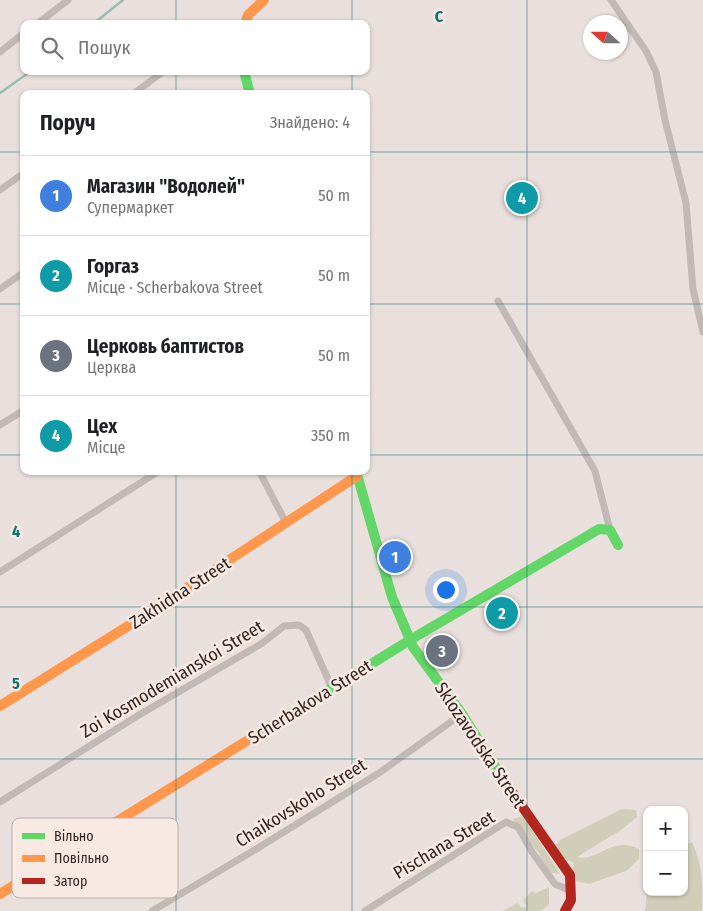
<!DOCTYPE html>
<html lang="uk">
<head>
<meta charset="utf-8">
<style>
	:root { --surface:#fff; --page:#f6f6f6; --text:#202124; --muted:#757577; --line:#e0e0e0; --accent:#ea580c }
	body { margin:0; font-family:"Fira Sans Condensed",sans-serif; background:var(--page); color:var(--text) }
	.controls { position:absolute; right:15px; bottom:15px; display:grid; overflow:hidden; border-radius:10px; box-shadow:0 1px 4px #0004 }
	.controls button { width:45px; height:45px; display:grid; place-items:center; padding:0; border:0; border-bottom:1px solid var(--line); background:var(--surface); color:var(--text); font:25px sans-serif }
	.compass { position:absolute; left:583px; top:15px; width:45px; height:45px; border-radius:50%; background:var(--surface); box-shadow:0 1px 4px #0004; rotate:291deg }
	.you { position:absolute; left:445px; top:589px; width:18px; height:18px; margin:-12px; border:4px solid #fff; border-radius:50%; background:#1a73e8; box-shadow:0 0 0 8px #1a73e833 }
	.badge { display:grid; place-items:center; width:32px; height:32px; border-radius:50%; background:var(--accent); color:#fff; font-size:16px; font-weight:700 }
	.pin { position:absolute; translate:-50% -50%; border:2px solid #fff; box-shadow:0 1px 5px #0006 }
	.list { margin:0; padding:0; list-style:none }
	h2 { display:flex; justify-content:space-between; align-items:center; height:65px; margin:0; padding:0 20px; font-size:21px }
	h2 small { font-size:16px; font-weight:400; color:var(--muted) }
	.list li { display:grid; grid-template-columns:32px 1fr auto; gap:15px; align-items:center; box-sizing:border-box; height:80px; padding:0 20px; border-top:1px solid var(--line) }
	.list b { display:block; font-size:19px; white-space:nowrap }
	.list p { margin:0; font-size:16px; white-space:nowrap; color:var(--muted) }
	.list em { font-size:16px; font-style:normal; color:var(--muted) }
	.icon { flex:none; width:28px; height:28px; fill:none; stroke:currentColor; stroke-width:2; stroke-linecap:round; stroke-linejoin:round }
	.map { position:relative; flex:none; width:703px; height:911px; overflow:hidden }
	.search { position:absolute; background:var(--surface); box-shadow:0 1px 4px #0004; left:20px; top:20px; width:350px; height:55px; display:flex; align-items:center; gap:12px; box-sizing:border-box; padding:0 18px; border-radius:10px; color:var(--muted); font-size:19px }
	.panel { position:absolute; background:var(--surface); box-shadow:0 1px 4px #0004; left:20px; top:90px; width:350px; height:385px; border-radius:10px }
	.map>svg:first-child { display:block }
	.green { fill:#d0cdb8 }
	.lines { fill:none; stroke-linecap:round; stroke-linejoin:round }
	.stream { stroke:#9abbb2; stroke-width:2.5 }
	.street { stroke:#c2b9b6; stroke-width:7 }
	.fast { stroke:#63d668; stroke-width:10 }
	.slow { stroke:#ff974d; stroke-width:10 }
	.jam { stroke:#b3261e; stroke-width:10 }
	.grid { fill:none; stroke:#0f766e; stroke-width:1; stroke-opacity:0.55 }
	.labels { text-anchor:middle; stroke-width:5; stroke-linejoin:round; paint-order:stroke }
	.street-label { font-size:18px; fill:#322625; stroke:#f8e9e3 }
	.key { fill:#f8e9e3; stroke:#bdaeaa; stroke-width:1 }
	.key-label { font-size:14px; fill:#322625 }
	.grid-label { font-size:16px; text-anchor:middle; font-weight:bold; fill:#0f766e; stroke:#f8e9e3; stroke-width:5; stroke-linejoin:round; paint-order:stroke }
</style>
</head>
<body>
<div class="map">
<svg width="703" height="911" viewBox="0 0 703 911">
	<rect width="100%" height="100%" fill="#e9e0dd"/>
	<g class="green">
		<path d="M622 809 636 810 637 817 621 830 577 857C599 862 611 835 639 849V859L626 871 589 884 575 881 571 874 574 863 562 857 554 848 560 840Z"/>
		<polygon points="523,816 560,874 547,872 539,858 540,854 526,838 513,819"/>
		<path d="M692 842C703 865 703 886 702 911H645L647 892H684V845Z"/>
		<polygon points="549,887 549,904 541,911 503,911 517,903 522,908 527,907 523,900 532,891 536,893"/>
	</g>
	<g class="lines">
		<g class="stream">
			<polyline points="93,24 123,0"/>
			<polyline points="0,93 31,71"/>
		</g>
		<g class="street">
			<polyline points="611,0 646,51 656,72 665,120 686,203 693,289 703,332"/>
			<polyline points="37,24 68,0"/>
			<polyline points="0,52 24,33"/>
			<polyline points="133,94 164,71"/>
			<polyline points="0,190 24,173"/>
			<polyline points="0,289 24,272"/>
			<polyline points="498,301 595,471 610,530"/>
			<polyline points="0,425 24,410"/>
			<polyline points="259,471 286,523"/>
			<polyline points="0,572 159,471"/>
			<polyline points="0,802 139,715 261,644 284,626 299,625 306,630 332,688"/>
			<polyline points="152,911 258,848 379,773 462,714"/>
			<polyline points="365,911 506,822 518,827 532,852 555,884 571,891"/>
		</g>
		<g class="fast">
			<polyline points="244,71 250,94"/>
			<polyline points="356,471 392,597 413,647 462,714 503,779"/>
			<polyline points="253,737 410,640 599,529 610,530 618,545"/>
		</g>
		<g class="slow">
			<polyline points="245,24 248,15 264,0"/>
			<polyline points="0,706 144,616 357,476"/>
			<polyline points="0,894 253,737"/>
		</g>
		<polyline class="jam" points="503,779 570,875 571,900 565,911"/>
	</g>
	<path class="grid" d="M176 0V24M352 0V24M527 0V911M176 71V94M352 71V94M0 152H24M366 152H703M0 304H24M366 304H703M0 455H24M366 455H703M176 471V911M352 471V911M0 607H703M0 759H703"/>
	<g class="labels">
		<g class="street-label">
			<text transform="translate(180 593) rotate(-33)" y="6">Zakhidna Street</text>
			<text transform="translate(172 679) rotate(-31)" y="6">Zoi Kosmodemianskoi Street</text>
			<text transform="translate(310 702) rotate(-32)" y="6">Scherbakova Street</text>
			<text transform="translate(480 745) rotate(56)" y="6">Sklozavodska Street</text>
			<text transform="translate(301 803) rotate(-32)" y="6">Chaikovskoho Street</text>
			<text transform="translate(444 845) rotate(-31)" y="6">Pischana Street</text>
		</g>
	</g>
	<rect x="12" y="818" width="166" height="80" rx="8" class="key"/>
	<rect x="22" y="833" width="23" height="6" fill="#63d668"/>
	<rect x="22" y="855" width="23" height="7" fill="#ff974d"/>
	<rect x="22" y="878" width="23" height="6" fill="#b3261e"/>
	<g class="key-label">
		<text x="54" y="841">Вільно</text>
		<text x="54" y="863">Повільно</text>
		<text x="54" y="886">Затор</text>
	</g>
	<g class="grid-label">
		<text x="439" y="22">C</text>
		<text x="16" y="537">4</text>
		<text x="16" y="689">5</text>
	</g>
</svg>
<div class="controls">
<button>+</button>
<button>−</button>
</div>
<svg class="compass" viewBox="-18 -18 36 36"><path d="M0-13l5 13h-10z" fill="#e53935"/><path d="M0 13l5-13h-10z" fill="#757577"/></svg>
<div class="you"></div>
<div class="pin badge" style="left:395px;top:557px;background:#3f7fe0">1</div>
<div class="pin badge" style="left:502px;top:613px;background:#0f9aa8">2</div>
<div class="pin badge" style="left:442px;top:651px;background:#6b7280">3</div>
<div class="pin badge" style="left:522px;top:198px;background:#0f9aa8">4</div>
<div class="search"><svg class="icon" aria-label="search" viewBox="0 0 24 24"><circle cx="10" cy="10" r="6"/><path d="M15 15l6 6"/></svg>Пошук</div>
<section class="panel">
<h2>Поруч<small>Знайдено: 4</small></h2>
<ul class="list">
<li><span class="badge" style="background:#3f7fe0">1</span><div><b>Магазин &quot;Водолей&quot;</b><p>Супермаркет</p></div><em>50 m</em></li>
<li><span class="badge" style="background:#0f9aa8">2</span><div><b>Горгаз</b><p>Місце · Scherbakova Street</p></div><em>50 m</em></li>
<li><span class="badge" style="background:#6b7280">3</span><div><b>Церковь баптистов</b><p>Церква</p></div><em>50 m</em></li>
<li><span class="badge" style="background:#0f9aa8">4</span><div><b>Цех</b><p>Місце</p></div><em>350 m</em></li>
</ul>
</section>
</div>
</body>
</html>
